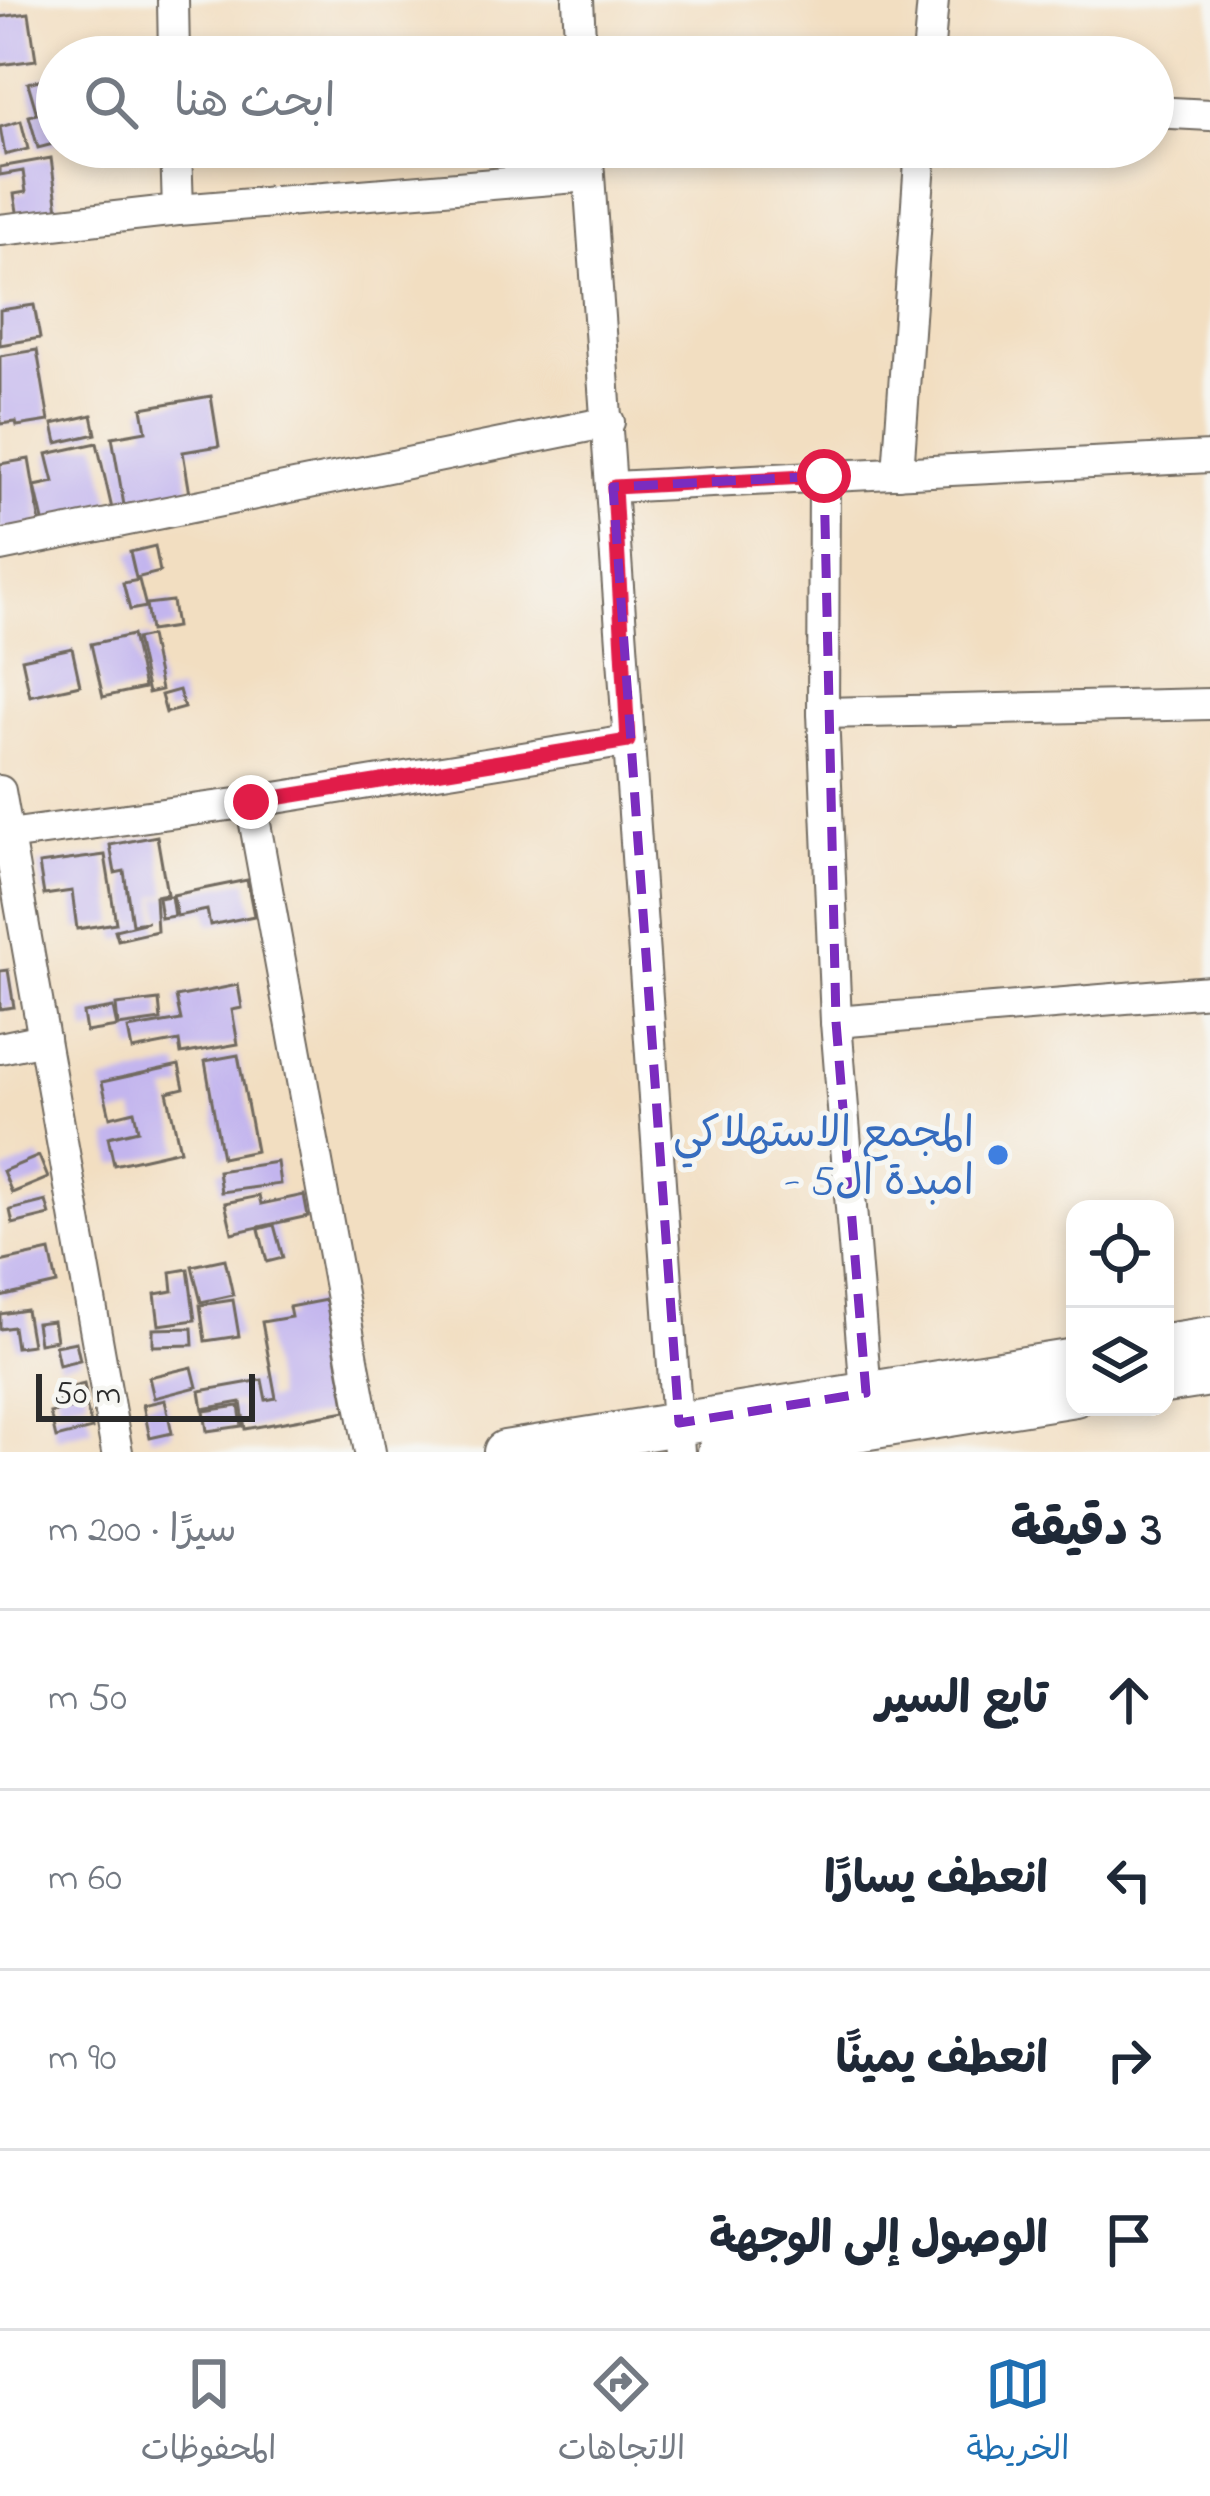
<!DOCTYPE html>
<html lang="ar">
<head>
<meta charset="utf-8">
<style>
	:root { --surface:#fff; --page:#f2f2f3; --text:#1f2937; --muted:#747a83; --line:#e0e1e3; --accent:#1f6fb2 }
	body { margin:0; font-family:"Indie Flower","Playpen Sans Arabic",sans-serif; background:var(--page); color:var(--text); direction:rtl }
	.controls { position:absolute; right:36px; bottom:36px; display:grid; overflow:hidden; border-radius:24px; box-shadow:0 6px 18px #0003 }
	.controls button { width:108px; height:108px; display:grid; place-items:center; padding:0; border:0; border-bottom:3px solid var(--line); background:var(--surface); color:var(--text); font:60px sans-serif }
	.scale { position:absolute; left:36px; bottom:30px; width:219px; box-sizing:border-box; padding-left:12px; border:6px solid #2b2b2b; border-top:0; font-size:33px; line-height:42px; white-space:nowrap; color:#2b2b2b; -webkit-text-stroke:9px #f6f6f2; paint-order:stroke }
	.stop { position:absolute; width:36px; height:36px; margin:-27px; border:9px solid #e11d48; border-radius:50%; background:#fff }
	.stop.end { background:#e11d48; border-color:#fff; box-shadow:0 3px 12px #0008 }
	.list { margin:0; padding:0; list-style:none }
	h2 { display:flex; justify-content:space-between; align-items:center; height:156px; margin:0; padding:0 48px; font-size:51px }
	h2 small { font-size:39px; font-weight:400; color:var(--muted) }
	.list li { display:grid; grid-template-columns:78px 1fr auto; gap:36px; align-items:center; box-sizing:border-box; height:180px; padding:0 48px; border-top:3px solid var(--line) }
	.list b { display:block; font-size:45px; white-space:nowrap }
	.list em { font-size:39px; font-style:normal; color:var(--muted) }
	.icon { flex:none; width:66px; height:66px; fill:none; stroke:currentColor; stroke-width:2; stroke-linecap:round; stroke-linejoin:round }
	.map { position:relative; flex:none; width:1210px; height:1452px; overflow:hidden; direction:ltr }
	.search { position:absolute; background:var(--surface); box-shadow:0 6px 18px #0003; left:36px; right:36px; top:36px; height:132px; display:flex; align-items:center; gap:30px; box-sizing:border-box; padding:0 42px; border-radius:66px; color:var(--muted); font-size:45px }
	.sheet { height:876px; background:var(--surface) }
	nav { display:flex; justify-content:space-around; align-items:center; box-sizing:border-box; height:168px; border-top:3px solid var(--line); background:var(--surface); font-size:33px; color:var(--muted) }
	nav a { display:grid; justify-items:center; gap:6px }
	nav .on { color:var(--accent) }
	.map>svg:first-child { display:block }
	.building { fill:#c3b5ee }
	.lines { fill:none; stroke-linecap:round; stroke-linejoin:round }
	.minor-casing { stroke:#716a60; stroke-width:34 }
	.secondary-casing { stroke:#716a60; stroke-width:46 }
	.minor { stroke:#fff; stroke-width:30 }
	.secondary { stroke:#fff; stroke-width:42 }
	.route { stroke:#e11d48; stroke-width:15 }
	.marked { fill:none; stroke:#7b2cbf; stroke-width:9; stroke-dasharray:24 15; stroke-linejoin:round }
	.shop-dot { fill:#3f7fe0; stroke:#f6f6f2; stroke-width:4.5 }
	.labels { text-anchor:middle; stroke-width:10; stroke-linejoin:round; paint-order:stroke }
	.shop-label { font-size:42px; fill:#366cbe; stroke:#f6f6f2; text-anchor:end }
</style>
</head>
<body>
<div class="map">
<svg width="1210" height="1452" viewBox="0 0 1210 1452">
	<rect width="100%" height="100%" fill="#f6f6f2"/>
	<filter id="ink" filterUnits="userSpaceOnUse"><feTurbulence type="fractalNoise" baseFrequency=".00833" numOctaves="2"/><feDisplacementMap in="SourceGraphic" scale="24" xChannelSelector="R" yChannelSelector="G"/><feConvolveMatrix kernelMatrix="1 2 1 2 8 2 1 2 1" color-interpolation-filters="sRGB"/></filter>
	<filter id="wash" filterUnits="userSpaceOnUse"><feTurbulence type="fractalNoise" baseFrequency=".004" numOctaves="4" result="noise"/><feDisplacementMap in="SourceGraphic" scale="48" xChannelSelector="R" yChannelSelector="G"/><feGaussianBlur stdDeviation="2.7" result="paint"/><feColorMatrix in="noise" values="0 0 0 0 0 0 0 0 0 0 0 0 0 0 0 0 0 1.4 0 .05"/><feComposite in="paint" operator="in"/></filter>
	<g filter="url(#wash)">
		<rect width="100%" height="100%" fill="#f2dec1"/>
		<g id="blocks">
			<g class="building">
				<polygon points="29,13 36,60 0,65 0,17"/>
				<polygon points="57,75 57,143 38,148 29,116 37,114 28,83"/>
				<polygon points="21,121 28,149 5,155 0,127"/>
				<polygon points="51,158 58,210 18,217 14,194 26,192 23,171 0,175 0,167"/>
				<polygon points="34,305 40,338 0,345 0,310"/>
				<polygon points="37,350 49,421 17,426 16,422 0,424 0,356"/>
				<polygon points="211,396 219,446 183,452 190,494 124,505 112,437 146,431 142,408"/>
				<polygon points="92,415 96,434 57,443 53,424"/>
				<polygon points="97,443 112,509 44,525 35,486 54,482 47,454"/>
				<polygon points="29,459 40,524 0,531 0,464"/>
				<polygon points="155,546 160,572 136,578 130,552"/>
				<polygon points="139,580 146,607 130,610 123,583"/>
				<polygon points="172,601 176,627 150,631 146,604"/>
				<polygon points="132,635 144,688 103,697 91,644"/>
				<polygon points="150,636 161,690 148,693 136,639"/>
				<polygon points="72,648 80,685 30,696 22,659"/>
				<polygon points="179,690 184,708 166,713 161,695"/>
				<polygon points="157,836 167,894 155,896 157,931 118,940 115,930 148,922 132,924 124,871 115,873 110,845"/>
				<polygon points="105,855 116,923 77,929 72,891 44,895 39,864"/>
				<polygon points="247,880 254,916 210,925 207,910 177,916 173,895"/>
				<polygon points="171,896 174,916 161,918 158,898"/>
				<polygon points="8,970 14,1007 0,1009 0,971"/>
				<polygon points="238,985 242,1008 232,1010 238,1044 181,1054 179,1041 132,1050 128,1029 181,1020 176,997"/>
				<polygon points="159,1000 161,1020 118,1026 116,1005"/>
				<polygon points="113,1008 117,1027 86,1032 83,1013"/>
				<polygon points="238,1055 256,1151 222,1158 205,1061"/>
				<polygon points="179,1065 184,1088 167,1092 180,1150 114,1165 108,1137 138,1130 134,1111 110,1117 102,1082"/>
				<polygon points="39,1156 48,1178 12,1193 3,1171"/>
				<polygon points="277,1162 280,1184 221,1192 218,1171"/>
				<polygon points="304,1195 308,1216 232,1233 225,1203 259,1196 261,1204"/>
				<polygon points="46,1201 50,1215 13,1224 10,1210"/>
				<polygon points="274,1225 283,1258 267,1262 259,1229"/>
				<polygon points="50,1251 57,1284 0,1297 0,1262"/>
				<polygon points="225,1259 233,1295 201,1302 192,1266"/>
				<polygon points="188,1269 195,1320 159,1325 155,1294 173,1291 171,1272"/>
				<polygon points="233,1300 239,1336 205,1341 200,1305"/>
				<polygon points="326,1300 346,1411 245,1429 241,1402 203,1409 200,1391 262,1380 266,1400 276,1398 262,1322 291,1317 289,1307"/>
				<polygon points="26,1310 32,1345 16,1347 13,1327 0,1329 0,1314"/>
				<polygon points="53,1321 56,1340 39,1343 36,1323"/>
				<polygon points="192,1328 193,1345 153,1346 153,1329"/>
				<polygon points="76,1342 80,1360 59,1365 55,1346"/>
				<polygon points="192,1367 197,1387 154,1398 149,1377"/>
				<polygon points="84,1384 87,1399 59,1405 56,1391"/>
				<polygon points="165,1400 172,1433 150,1438 143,1405"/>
				<polygon points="86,1405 92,1429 56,1438 50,1413"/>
				<polygon points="239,1406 242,1426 207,1431 204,1411"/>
			</g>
		</g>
	</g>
	<g filter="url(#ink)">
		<use href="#blocks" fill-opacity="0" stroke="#716a60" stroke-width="3"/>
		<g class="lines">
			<g class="minor-casing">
				<g id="minor">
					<polyline points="173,0 174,57"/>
					<polyline points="578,0 581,57"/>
					<polyline points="928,57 933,0"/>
					<polyline points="1153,112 1210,115"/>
					<polyline points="176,147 178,210"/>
					<polyline points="587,147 679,1452"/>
					<polyline points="0,230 178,210 589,176"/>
					<polyline points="898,473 921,147"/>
					<polyline points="824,476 823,713 836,1022 866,1393"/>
					<polyline points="613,487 1210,457"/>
					<polyline points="0,546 609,422"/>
					<polyline points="823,713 1210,704"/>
					<polyline points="0,791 117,1452"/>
					<polyline points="251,802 370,1452"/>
					<polyline points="8,835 251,802 628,741"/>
					<polyline points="836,1022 1210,991"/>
					<polyline points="0,1048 44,1039"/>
				</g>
			</g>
			<g class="secondary-casing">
				<g id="secondary">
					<polyline points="1165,1345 1210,1338"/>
					<polyline points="1165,1382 1210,1375"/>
					<polyline points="505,1452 1075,1360"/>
					<polyline points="719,1452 1075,1395"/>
				</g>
			</g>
			<use href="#minor" class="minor"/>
			<use href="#secondary" class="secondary"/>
		</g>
	</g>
	<g class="lines" filter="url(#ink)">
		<polyline class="route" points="251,802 628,741 614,487 824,476"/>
	</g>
	<path class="marked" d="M824 476 836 1022 866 1393 679 1423 613 487Z"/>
	<circle class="shop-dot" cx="998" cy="1155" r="12"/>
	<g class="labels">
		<g class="shop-label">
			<text x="974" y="1146">المجمع الاستهلاكي<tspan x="974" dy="48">- امبدة ال5</tspan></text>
		</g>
	</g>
</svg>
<div class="controls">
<button><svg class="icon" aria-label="locate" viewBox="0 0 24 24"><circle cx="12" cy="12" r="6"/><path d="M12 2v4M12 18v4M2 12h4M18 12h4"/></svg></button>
<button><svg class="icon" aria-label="layers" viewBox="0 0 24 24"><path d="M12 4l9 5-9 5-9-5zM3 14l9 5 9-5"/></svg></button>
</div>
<div class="scale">50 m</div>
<div class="stop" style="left:824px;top:476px"></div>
<div class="stop end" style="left:251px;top:802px"></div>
<div class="search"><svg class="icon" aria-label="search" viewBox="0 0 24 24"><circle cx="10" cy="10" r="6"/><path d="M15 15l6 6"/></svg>ابحث هنا</div>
</div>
<section class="sheet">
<h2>3 دقيقة<small>سيرًا · 200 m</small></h2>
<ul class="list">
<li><svg class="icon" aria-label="ahead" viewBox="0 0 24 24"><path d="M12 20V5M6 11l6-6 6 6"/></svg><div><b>تابع السير</b></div><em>50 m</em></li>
<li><svg class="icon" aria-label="left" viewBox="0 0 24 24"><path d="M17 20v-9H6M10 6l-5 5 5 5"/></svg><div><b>انعطف يسارًا</b></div><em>60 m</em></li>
<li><svg class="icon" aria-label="right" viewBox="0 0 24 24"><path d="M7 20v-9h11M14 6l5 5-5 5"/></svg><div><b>انعطف يمينًا</b></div><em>90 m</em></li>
<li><svg class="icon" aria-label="arrive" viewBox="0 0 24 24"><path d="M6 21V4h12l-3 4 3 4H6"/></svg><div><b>الوصول إلى الوجهة</b></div></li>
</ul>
</section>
<nav>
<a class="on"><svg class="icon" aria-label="map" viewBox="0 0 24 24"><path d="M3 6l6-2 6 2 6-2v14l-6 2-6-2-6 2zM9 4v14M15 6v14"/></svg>الخريطة</a>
<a><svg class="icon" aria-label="directions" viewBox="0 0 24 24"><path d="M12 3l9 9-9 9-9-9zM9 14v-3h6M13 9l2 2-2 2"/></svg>الاتجاهات</a>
<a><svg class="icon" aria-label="saved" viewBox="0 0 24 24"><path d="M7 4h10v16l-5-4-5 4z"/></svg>المحفوظات</a>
</nav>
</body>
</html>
